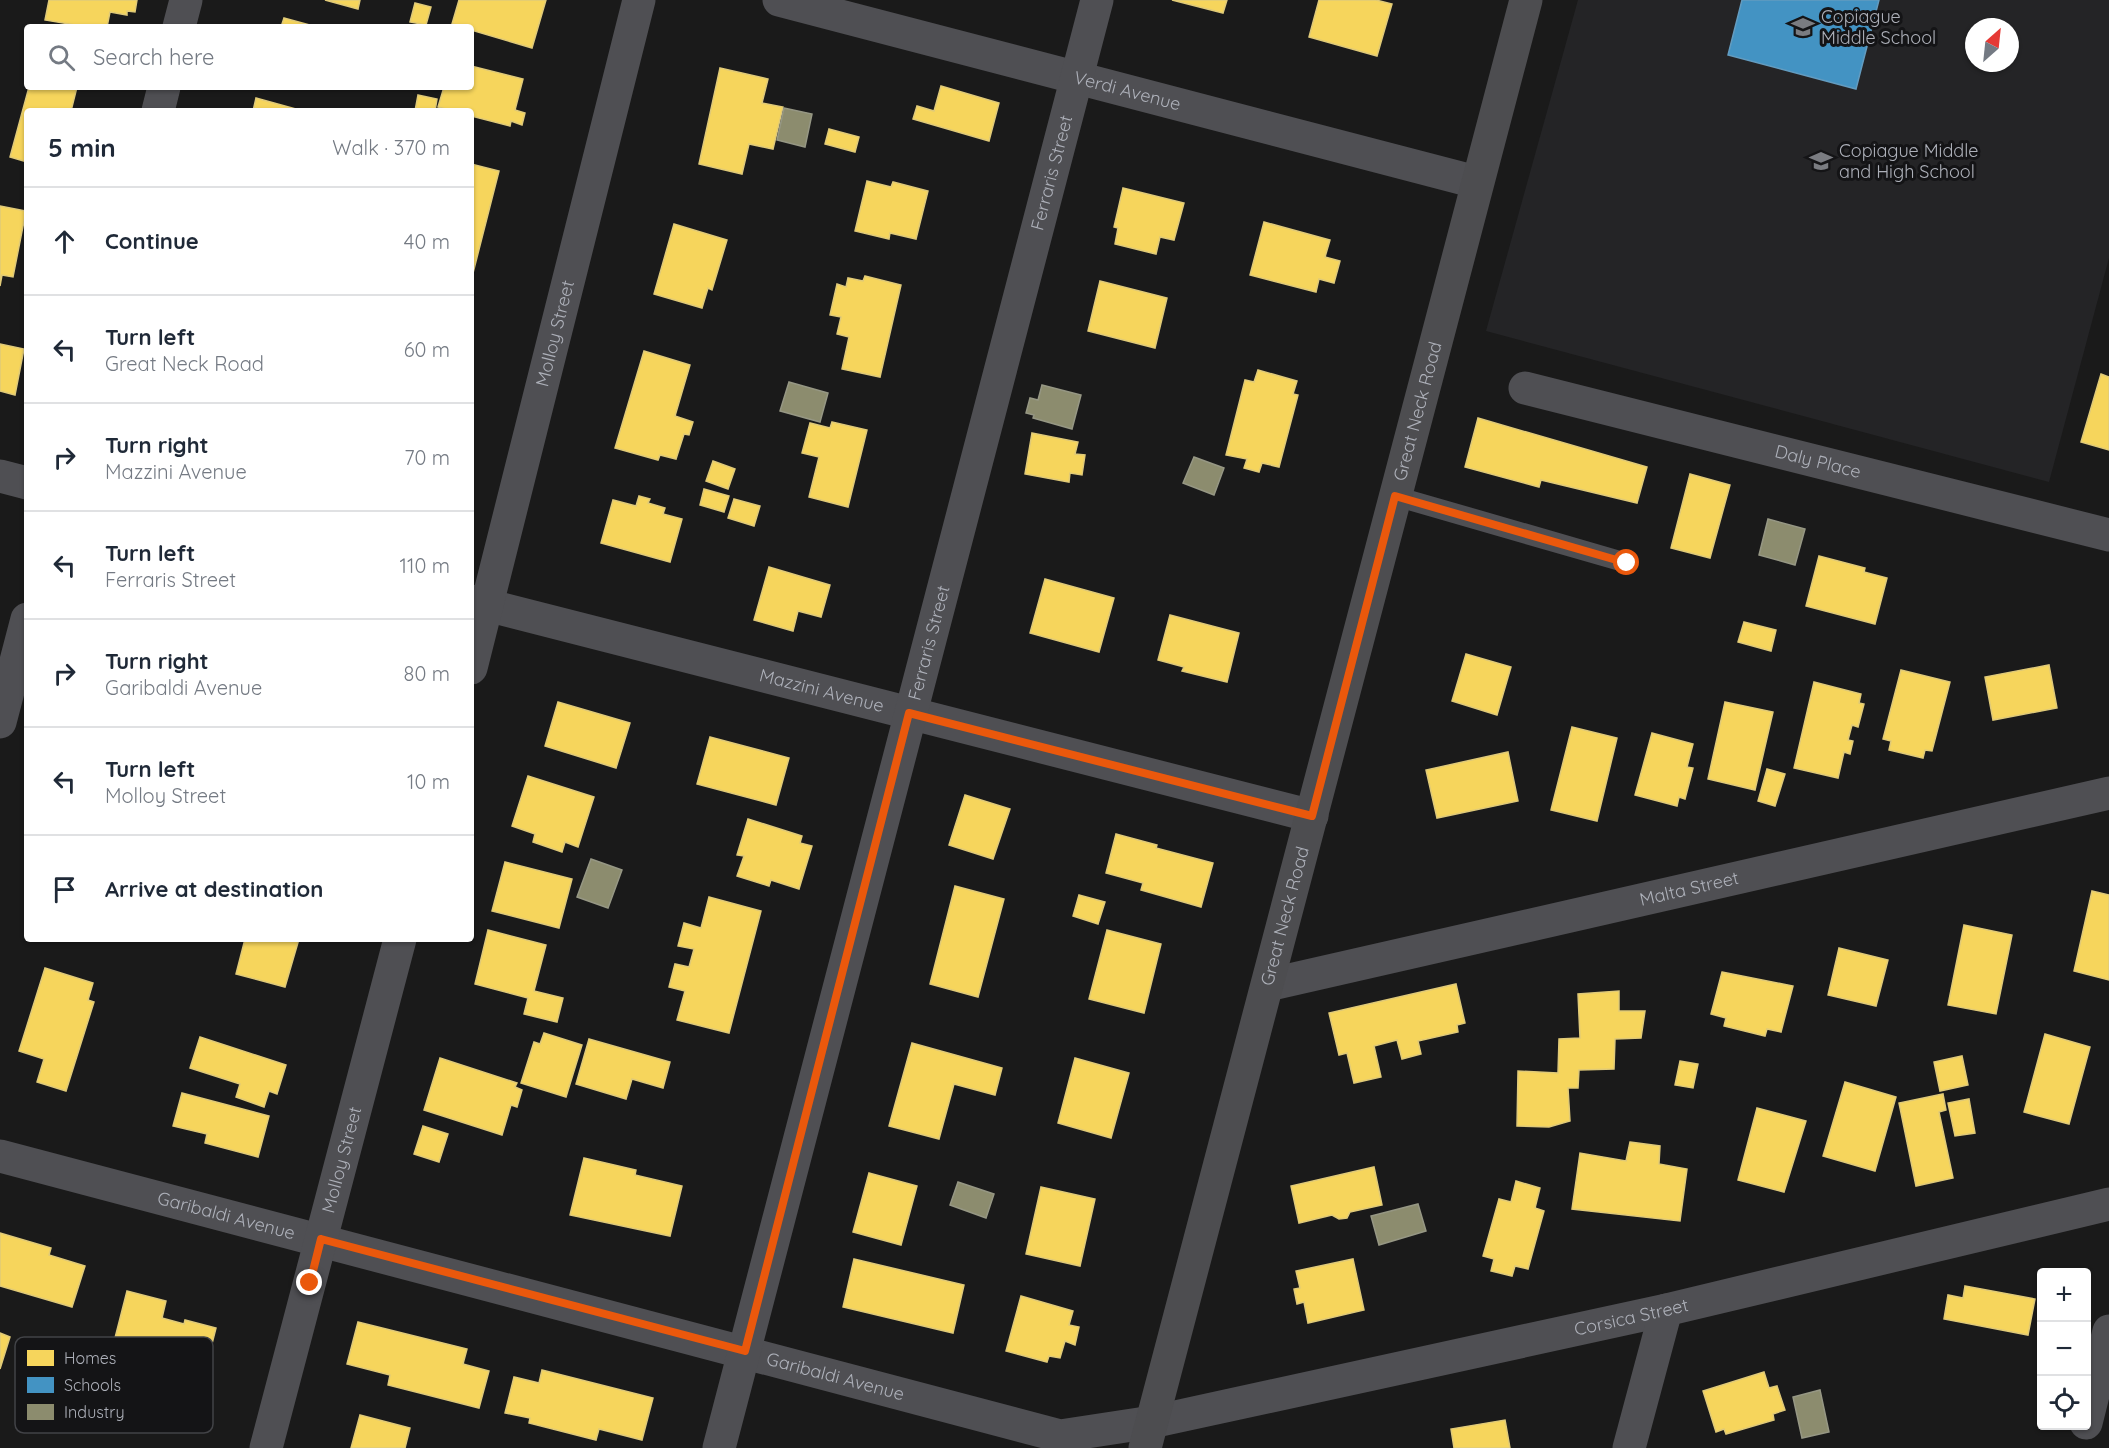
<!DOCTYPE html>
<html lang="en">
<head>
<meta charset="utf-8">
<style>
	:root { --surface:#fff; --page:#f2f2f3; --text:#1f2937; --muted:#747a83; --line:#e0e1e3 }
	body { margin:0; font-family:Quicksand,sans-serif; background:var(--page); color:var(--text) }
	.controls { position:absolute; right:18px; bottom:18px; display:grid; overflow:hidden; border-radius:6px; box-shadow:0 2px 4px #0004 }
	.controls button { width:54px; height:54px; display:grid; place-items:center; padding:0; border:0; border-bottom:2px solid var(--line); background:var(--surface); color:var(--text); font:30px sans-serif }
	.compass { position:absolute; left:1965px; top:18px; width:54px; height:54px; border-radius:50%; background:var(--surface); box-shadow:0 2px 4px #0004; rotate:27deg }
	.stop { position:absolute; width:18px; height:18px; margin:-14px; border:4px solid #ea580c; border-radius:50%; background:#fff }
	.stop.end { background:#ea580c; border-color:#fff; box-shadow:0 2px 6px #0008 }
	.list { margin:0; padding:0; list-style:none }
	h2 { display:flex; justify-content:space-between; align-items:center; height:78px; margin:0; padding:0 24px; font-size:26px }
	h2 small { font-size:20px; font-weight:400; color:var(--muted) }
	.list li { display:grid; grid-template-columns:39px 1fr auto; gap:18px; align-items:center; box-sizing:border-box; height:108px; padding:0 24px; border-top:2px solid var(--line) }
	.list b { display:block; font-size:22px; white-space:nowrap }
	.list p { margin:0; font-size:20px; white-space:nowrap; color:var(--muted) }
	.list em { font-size:20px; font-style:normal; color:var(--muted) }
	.icon { flex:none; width:33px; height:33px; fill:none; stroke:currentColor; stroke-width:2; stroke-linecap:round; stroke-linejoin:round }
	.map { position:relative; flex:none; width:2109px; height:1448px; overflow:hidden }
	.search { position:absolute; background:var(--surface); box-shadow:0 2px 4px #0004; left:24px; top:24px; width:450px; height:66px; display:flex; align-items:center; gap:15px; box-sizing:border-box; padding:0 21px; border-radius:6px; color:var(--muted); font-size:22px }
	.panel { position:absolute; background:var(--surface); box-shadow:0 2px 4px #0004; left:24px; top:108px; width:450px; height:834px; border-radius:6px }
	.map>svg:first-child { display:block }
	.built { fill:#242426; fill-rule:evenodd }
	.homes { fill:#f6d55c; stroke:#e0ca78; stroke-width:1.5 }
	.schools { fill:#4393c3; stroke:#639cc0; stroke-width:1.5 }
	.industry { fill:#8c8c6e; stroke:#969784; stroke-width:1.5 }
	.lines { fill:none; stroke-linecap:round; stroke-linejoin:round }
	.lane { stroke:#4f4f53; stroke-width:20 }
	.street { stroke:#4f4f53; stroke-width:33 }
	.secondary { stroke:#4d4d50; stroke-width:33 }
	.route { stroke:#ea580c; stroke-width:8 }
	.labels { text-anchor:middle; stroke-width:6; stroke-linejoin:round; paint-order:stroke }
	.poi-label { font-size:18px; fill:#adb0b9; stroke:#141416; text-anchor:start }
	.street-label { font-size:18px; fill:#adb0b9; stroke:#141416 }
	.key { fill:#141416; stroke:#424347; stroke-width:1.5 }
	.key-label { font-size:16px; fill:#adb0b9 }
</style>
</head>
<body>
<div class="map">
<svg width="2109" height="1448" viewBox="0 0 2109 1448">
	<rect width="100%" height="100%" fill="#1a1a1a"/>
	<path class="built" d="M1578 0H2109V258L2049 482 1486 331ZM1974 27H2010V63H1974Z"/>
	<g class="homes">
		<polygon points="49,0 137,0 135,12 127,11 127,15 110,12 107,27 87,27 45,20"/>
		<polygon points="325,0 360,0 358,9"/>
		<polygon points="459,0 546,0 532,48 471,30 471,27 452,24"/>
		<polygon points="1172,0 1227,0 1223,13"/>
		<polygon points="1319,0 1376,0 1392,4 1377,56 1309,37"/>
		<polygon points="415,3 431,7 426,25 410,22"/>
		<polygon points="284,18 317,27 281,27"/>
		<polygon points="471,66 523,79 515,110 525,113 522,125 511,121 510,126 471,116 471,111 453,111 438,107 444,87 471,87"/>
		<polygon points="720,68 768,79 762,103 783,107 773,149 749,144 742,174 699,164"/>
		<polygon points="941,86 999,103 989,141 913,119 917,106 934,111"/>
		<polygon points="29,87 77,87 71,111 27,111 27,162 10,157"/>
		<polygon points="418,95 437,99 435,111 415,111"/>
		<polygon points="256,98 303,111 253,111"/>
		<polygon points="829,129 859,137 855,152 825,144"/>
		<polygon points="471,164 499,171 472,277 471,277"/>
		<polygon points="867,181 891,187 893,182 928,191 916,239 890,233 889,239 855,231"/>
		<polygon points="1123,188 1184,203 1174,240 1160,237 1156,254 1115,244 1118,228 1114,227"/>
		<polygon points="0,206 26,211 13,277 2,275 0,286"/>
		<polygon points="1264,222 1330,240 1325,257 1340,261 1334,283 1319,279 1316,292 1250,275"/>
		<polygon points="674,224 727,240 712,290 708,288 702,308 654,294"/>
		<polygon points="865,276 901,285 880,377 842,369 849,337 837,334 841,317 830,315 837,284 846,287 848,278 863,281"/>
		<polygon points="1100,281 1167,298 1155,348 1088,331"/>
		<polygon points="0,344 24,349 15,395 0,391"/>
		<polygon points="644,351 690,365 675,416 693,422 689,435 684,434 676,459 660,455 658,460 615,448"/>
		<polygon points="1258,370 1297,381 1293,394 1298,395 1279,467 1262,463 1259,472 1244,468 1247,459 1226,455 1245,380 1254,382"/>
		<polygon points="2101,374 2109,377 2109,450 2081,442"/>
		<polygon points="1478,418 1647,467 1637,503 1541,480 1539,487 1465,467"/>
		<polygon points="832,422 867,430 848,507 809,497 819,457 802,453 810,423 830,428"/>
		<polygon points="1032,433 1078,442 1075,454 1085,455 1082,475 1070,473 1069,482 1025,474"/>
		<polygon points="713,461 735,469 728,489 706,481"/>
		<polygon points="1690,474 1730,485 1710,558 1671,548"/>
		<polygon points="704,489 729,496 724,512 700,505"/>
		<polygon points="639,496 650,499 648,503 665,508 663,514 682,519 670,562 601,543 613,500 636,506"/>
		<polygon points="734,499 760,506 754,526 728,518"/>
		<polygon points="1819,556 1865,568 1864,572 1887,578 1875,624 1806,606"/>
		<polygon points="769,567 830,585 821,617 798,611 793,631 754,620"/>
		<polygon points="1045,579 1114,598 1099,652 1030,633"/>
		<polygon points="1170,615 1239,633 1227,682 1182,671 1184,667 1158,660"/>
		<polygon points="1744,622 1776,630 1771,651 1738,642"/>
		<polygon points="1466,654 1511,667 1497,715 1452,701"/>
		<polygon points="2049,665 2057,708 1993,720 1985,677"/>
		<polygon points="1901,670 1950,682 1932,751 1925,750 1923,758 1889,750 1891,741 1883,739"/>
		<polygon points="1814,682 1861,694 1859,703 1864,704 1858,727 1852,725 1848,740 1853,741 1850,754 1844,752 1838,778 1794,768"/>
		<polygon points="558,702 630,723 616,768 545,746"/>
		<polygon points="1725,702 1773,712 1755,790 1708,779"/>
		<polygon points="1572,727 1617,738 1597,821 1551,810"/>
		<polygon points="1652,733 1693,744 1687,767 1693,768 1685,799 1679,797 1677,806 1635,795"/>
		<polygon points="710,737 789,758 776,805 697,784"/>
		<polygon points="1508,752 1518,801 1437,818 1426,770"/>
		<polygon points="1767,769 1785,774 1775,806 1758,801"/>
		<polygon points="528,776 594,797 578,847 565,842 562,852 533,842 535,834 512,826"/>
		<polygon points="965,795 1010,809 993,859 949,845"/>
		<polygon points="748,819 802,836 800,843 812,846 799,889 771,880 769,886 737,876 744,856 737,855"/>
		<polygon points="1116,834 1157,845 1156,848 1213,863 1201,907 1141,890 1143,883 1106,873"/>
		<polygon points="505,862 572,879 559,928 492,911"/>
		<polygon points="955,886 1004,899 978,997 930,984"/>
		<polygon points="2092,891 2109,895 2109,980 2074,971"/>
		<polygon points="1079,895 1105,902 1098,924 1073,916"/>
		<polygon points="709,897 761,911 729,1033 677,1020 685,991 669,987 675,964 689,967 694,949 678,946 684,923 701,928"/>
		<polygon points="1964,925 2012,935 1996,1014 1948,1005"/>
		<polygon points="488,930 546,945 534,991 563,998 557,1022 524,1014 528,998 475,984"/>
		<polygon points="1107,930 1161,944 1144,1013 1089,999"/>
		<polygon points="245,939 299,939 285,987 236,974"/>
		<polygon points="1839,948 1888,960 1876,1006 1828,995"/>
		<polygon points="45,968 93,983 88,1000 94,1002 66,1091 37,1082 44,1059 19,1051"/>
		<polygon points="1722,972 1793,986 1781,1032 1767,1029 1765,1036 1724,1026 1726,1018 1711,1014"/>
		<polygon points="1456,984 1465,1023 1457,1025 1458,1032 1418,1041 1421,1054 1402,1059 1397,1040 1374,1046 1381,1077 1354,1083 1347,1053 1339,1055 1329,1013"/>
		<polygon points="1619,991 1619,1011 1645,1011 1641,1038 1615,1039 1614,1069 1579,1070 1578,1088 1568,1088 1570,1121 1549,1127 1517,1126 1518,1071 1558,1073 1559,1039 1580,1038 1578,994"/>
		<polygon points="544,1033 582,1045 566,1097 521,1083 534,1042 540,1044"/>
		<polygon points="2045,1034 2090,1047 2069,1124 2024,1112"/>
		<polygon points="200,1037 286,1065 277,1094 269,1091 264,1107 236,1097 240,1084 190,1068"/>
		<polygon points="589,1039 670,1062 663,1088 632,1079 626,1099 576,1084"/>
		<polygon points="912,1043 1002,1068 995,1095 954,1084 939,1139 889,1126"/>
		<polygon points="1962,1056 1968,1085 1940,1091 1934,1062"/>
		<polygon points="440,1058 517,1083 515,1087 522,1090 517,1107 511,1105 502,1135 424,1110"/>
		<polygon points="1075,1058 1129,1073 1111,1138 1058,1123"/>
		<polygon points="1680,1061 1698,1064 1693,1088 1675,1085"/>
		<polygon points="1845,1082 1896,1097 1875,1171 1823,1156"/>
		<polygon points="182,1093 269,1116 258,1157 205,1143 207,1134 173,1126"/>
		<polygon points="1943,1094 1946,1110 1939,1112 1953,1178 1916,1186 1899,1103"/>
		<polygon points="1969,1099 1975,1133 1955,1136 1948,1103"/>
		<polygon points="1757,1108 1806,1121 1784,1192 1738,1180"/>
		<polygon points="423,1126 448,1134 439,1162 414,1154"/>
		<polygon points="1630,1142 1660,1146 1659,1164 1687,1169 1680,1221 1572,1209 1580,1153 1626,1161"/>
		<polygon points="584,1158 636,1170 635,1175 682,1186 670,1236 570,1215"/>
		<polygon points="1374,1167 1382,1205 1350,1212 1347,1218 1339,1219 1332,1215 1299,1223 1291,1186"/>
		<polygon points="869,1173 917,1186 901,1245 853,1232"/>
		<polygon points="1516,1181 1540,1188 1535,1208 1544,1211 1528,1269 1515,1266 1512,1276 1491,1271 1494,1259 1483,1256 1499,1199 1511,1202"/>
		<polygon points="1041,1187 1095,1199 1080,1266 1026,1254"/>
		<polygon points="0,1233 51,1248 49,1255 85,1266 72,1307 0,1286"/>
		<polygon points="854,1259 964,1285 953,1333 843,1307"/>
		<polygon points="1353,1259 1364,1310 1308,1323 1304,1302 1297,1304 1294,1289 1300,1288 1296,1271"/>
		<polygon points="1965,1286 2035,1299 2028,1335 1944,1319 1948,1295 1963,1298"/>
		<polygon points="127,1291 166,1301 162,1318 184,1324 185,1320 216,1328 197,1403 168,1396 175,1370 141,1362 134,1389 104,1381"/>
		<polygon points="1021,1296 1073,1311 1069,1325 1079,1327 1075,1345 1065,1341 1060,1358 1049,1356 1047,1362 1006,1351"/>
		<polygon points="358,1322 467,1349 463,1364 489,1371 479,1408 388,1385 390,1375 347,1364"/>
		<polygon points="0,1333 10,1337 0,1369"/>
		<polygon points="542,1370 653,1398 642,1440 599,1429 596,1440 529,1423 530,1418 505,1413 514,1377 539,1383"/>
		<polygon points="1764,1372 1769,1388 1777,1386 1785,1410 1773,1414 1774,1420 1726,1434 1724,1429 1716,1432 1703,1391"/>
		<polygon points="360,1415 410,1428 405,1448 351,1448"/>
		<polygon points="1505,1420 1510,1448 1454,1448 1451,1429"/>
	</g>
	<polygon class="schools" points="1742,0 1879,0 1856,89 1728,55"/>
	<g class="industry">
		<polygon points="784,108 812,114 805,147 777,140"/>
		<polygon points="789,382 828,393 820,422 780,411"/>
		<polygon points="1042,385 1081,395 1072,429 1033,418 1034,415 1026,413 1030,398 1038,400"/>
		<polygon points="1194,457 1224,468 1214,495 1183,483"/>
		<polygon points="1768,519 1805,529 1795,565 1759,555"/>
		<polygon points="591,859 622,870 608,908 577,897"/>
		<polygon points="958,1182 994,1194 986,1218 950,1205"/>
		<polygon points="1418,1204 1426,1231 1379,1245 1371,1216"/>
		<polygon points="1820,1390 1829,1432 1802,1438 1793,1397"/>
	</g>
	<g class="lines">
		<polyline class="lane" points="1395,496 1627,563"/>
		<g class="street">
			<path id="s1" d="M779 0 1476 182"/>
			<polyline points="179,27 186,0"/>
			<polyline points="158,111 164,87"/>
			<path id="s2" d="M1525 388 2109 535"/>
			<polyline points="0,476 27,483"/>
			<path id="s3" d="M471 601 1312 816"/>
			<path id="s4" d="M471 668 639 0"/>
			<polyline points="0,722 27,619"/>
			<path id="s5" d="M1268 985 2109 793"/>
			<path id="s6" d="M0 1156 1060 1436 1152 1422 1666 1310 2109 1204"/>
			<polyline points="2086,1423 2109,1331"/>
			<path id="s7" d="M266 1448 400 939"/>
			<path id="s8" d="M719 1448 1097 0"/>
			<polyline points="1629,1448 1666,1310"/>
		</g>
		<path class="secondary" id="s9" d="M1145 1448 1526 0"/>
	</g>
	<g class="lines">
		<polyline class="route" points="310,1283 321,1239 745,1351 909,713 1312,816 1395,496 1627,563"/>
	</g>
	<defs>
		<g id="school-bare" transform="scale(1.8)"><path d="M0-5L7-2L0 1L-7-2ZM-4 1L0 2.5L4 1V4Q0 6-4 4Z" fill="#7a7c81" stroke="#141416" stroke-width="2.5" paint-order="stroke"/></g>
	</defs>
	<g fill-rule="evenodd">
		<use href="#school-bare" x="1803" y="27"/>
		<use href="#school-bare" x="1821" y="161"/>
	</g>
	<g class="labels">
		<g class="poi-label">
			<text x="1821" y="23">Copiague<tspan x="1821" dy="21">Middle School</tspan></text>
			<text x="1839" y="157">Copiague Middle<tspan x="1839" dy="21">and High School</tspan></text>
		</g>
		<g class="street-label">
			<text dy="6" stroke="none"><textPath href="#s1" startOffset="360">Verdi Avenue</textPath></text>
			<text dy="6" stroke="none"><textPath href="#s8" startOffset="1318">Ferraris Street</textPath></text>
			<text dy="6" stroke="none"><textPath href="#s4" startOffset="345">Molloy Street</textPath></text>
			<text dy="6" stroke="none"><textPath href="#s9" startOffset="1072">Great Neck Road</textPath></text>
			<text dy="6" stroke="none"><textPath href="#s2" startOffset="302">Daly Place</textPath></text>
			<text dy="6" stroke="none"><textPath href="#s8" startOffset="832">Ferraris Street</textPath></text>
			<text dy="6" stroke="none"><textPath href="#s3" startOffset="362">Mazzini Avenue</textPath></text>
			<text dy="6" stroke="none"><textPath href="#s5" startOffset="432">Malta Street</textPath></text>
			<text dy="6" stroke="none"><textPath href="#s9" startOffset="550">Great Neck Road</textPath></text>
			<text dy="6" stroke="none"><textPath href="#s7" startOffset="298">Molloy Street</textPath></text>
			<text dy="6" stroke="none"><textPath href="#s6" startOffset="234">Garibaldi Avenue</textPath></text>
			<text dy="6" stroke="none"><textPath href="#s6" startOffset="1680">Corsica Street</textPath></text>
			<text dy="6" stroke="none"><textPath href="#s6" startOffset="864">Garibaldi Avenue</textPath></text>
		</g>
	</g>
	<rect x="15" y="1337" width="198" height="96" rx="9" class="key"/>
	<rect x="27" y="1350" width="27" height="16" fill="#f6d55c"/>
	<rect x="27" y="1377" width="27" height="16" fill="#4393c3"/>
	<rect x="27" y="1404" width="27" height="16" fill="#8c8c6e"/>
	<g class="key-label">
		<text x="64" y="1364">Homes</text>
		<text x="64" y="1391">Schools</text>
		<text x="64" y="1418">Industry</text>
	</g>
</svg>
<div class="controls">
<button>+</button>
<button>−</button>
<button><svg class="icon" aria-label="locate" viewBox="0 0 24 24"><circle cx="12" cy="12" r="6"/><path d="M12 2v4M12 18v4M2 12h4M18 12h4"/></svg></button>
</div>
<svg class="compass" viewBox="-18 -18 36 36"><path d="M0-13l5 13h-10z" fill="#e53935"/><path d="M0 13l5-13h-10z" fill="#747a83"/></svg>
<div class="stop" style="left:1627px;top:563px"></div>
<div class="stop end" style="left:310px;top:1283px"></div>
<div class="search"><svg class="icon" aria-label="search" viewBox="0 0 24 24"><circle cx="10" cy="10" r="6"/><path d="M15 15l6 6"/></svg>Search here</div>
<section class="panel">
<h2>5 min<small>Walk · 370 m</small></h2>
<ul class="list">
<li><svg class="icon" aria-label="ahead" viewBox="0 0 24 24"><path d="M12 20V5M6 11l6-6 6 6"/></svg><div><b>Continue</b></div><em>40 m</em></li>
<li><svg class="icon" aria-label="left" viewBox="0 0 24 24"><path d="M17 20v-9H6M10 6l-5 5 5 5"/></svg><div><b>Turn left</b><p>Great Neck Road</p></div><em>60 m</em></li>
<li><svg class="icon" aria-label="right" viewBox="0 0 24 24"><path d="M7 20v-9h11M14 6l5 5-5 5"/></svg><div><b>Turn right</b><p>Mazzini Avenue</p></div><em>70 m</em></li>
<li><svg class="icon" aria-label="left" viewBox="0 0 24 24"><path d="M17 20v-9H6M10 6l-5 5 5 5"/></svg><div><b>Turn left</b><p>Ferraris Street</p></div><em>110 m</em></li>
<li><svg class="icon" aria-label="right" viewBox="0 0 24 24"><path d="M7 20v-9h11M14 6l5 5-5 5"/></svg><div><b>Turn right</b><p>Garibaldi Avenue</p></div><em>80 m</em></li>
<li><svg class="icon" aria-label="left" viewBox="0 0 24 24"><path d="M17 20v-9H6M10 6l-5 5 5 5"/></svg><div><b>Turn left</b><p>Molloy Street</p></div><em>10 m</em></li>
<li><svg class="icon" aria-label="arrive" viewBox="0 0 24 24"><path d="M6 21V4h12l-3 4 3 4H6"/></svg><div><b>Arrive at destination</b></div></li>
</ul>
</section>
</div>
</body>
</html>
